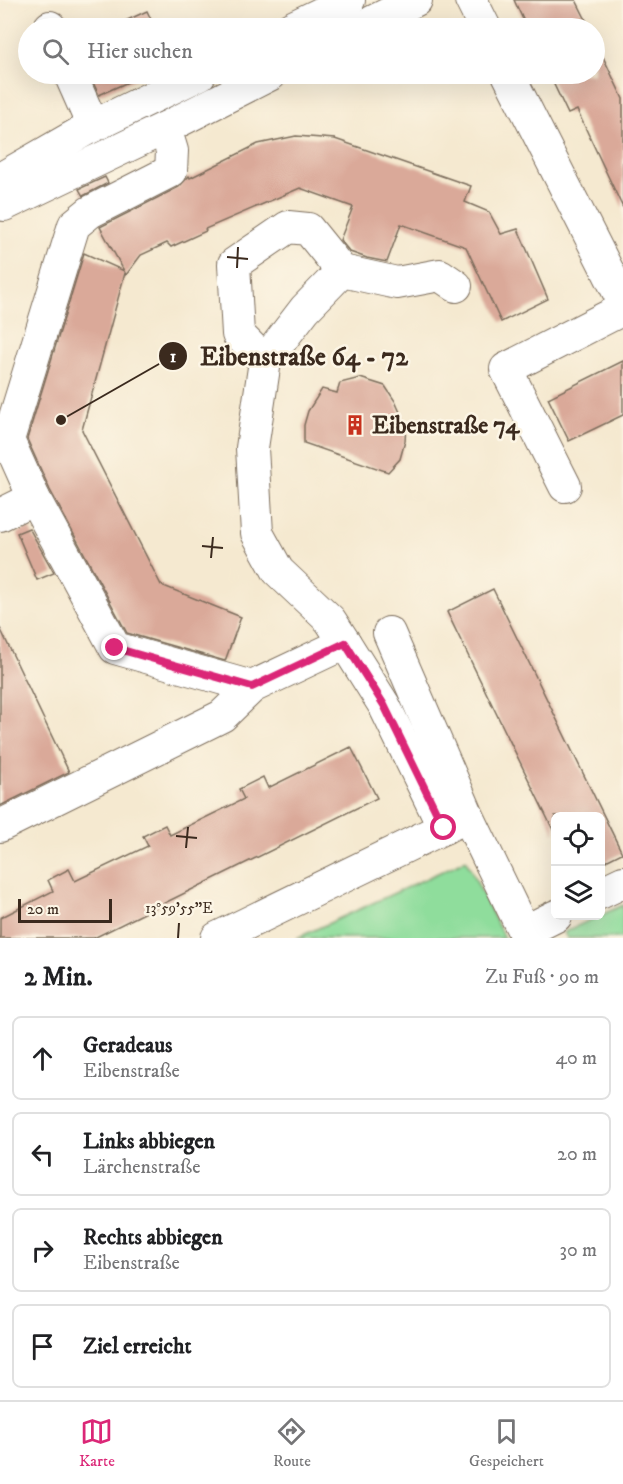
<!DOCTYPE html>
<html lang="de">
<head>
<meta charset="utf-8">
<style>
	:root { --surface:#fff; --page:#f6f6f6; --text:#202124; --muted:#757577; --line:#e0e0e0; --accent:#db2777 }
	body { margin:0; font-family:"IM FELL DW Pica",serif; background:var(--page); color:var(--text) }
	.controls { position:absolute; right:18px; bottom:18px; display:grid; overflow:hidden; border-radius:9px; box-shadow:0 6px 24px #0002 }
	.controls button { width:54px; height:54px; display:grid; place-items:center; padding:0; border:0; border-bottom:2px solid var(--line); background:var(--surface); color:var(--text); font:30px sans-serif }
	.scale { position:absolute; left:18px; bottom:15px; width:94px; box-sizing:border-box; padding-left:6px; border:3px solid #3b2a1e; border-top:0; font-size:16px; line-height:21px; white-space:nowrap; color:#3b2a1e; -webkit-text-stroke:4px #fcf5e5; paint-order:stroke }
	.stop { position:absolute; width:18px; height:18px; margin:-14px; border:4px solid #db2777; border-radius:50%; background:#fff }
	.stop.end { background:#db2777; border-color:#fff; box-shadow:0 2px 6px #0008 }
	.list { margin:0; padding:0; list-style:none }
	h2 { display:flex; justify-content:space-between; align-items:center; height:78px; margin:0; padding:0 24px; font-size:26px }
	h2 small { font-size:20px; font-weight:400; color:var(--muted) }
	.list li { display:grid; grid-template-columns:39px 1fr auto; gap:18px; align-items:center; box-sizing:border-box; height:84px; margin:0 12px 12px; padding:0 12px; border:2px solid var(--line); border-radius:9px }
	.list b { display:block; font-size:22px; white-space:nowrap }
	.list p { margin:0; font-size:20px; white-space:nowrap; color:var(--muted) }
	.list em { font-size:20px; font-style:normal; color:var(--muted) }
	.icon { flex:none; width:33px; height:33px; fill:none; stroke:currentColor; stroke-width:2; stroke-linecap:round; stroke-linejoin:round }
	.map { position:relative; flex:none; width:623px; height:938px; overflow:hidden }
	.search { position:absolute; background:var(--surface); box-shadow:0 6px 24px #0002; left:18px; right:18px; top:18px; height:66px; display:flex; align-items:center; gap:15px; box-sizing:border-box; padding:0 21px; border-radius:33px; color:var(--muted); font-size:22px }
	.sheet { height:462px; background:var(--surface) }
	nav { display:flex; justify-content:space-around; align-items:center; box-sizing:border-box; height:84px; border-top:2px solid var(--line); background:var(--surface); font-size:16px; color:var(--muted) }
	nav a { display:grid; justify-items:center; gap:3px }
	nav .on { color:var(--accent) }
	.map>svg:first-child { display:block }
	.green { fill:#8fdd9c; stroke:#65845d; stroke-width:1.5 }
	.building { fill:#daa999 }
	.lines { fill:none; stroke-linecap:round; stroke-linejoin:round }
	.minor-casing { stroke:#7c6d5c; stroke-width:34 }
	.minor { stroke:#fff; stroke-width:32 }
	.route { stroke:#db2777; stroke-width:8 }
	.ticks { fill:none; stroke:#3b2a1e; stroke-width:2 }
	.labels { text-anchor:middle; stroke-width:5; stroke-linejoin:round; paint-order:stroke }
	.poi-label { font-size:24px; font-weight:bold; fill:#3b2a1e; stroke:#fcf5e5; text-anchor:start }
	.ticks-label { font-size:15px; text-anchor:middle; fill:#3b2a1e; stroke:#fcf5e5; stroke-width:5; stroke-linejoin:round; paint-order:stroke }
	.leader { fill:none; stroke:#3b2a1e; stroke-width:2 }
	.callout-dot { fill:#3b2a1e; stroke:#fcf5e5; stroke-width:2 }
	.mark-label { font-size:18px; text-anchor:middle; font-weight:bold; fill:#fff }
	.callout-label { font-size:26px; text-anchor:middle; font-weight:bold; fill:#3b2a1e; stroke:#fcf5e5; stroke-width:5; stroke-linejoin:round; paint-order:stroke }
</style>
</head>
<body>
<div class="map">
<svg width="623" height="938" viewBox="0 0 623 938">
	<rect width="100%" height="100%" fill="#fcf5e5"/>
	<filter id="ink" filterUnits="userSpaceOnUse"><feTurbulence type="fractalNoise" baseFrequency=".0167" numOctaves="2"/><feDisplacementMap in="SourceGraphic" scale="12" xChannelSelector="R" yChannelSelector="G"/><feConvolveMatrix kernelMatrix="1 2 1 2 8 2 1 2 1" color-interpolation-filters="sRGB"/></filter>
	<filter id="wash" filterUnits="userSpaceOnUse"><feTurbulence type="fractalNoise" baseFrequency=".008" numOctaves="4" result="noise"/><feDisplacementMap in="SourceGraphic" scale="24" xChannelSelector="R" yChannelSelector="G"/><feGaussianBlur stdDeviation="1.35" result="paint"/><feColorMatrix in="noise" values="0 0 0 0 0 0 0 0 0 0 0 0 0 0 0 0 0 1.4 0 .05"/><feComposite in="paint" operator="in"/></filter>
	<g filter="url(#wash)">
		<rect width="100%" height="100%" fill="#f5e9d0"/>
		<g class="green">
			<polygon points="466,860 504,938 297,938"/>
			<polygon points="623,905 623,938 567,938 564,932"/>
		</g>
		<g id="blocks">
			<g class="building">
				<polygon points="514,0 576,0 590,28 527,28"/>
				<polygon points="147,11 155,28 110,28"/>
				<polygon points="594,38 623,99 623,208 577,110 568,114 549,74 594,74"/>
				<polygon points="89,74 146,74 99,95"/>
				<polygon points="296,136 335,139 471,186 465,202 489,212 501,234 518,229 548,299 501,322 466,247 401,224 387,262 367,258 350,252 340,240 353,207 300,188 205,229 206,231 171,247 167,243 141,255 126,275 125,273 82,430 161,585 241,617 225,661 127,633 50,490 27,439 84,253 124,271 100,227 179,187 189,176 190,178 258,144"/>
				<polygon points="105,177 108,183 83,196 79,189"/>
				<polygon points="623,361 623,415 569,441 548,398"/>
				<polygon points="360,378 385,386 395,401 406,426 405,441 400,459 388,472 304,443 304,425 308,411 322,389 337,393 340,383"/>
				<polygon points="29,528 54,573 37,580 17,533"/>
				<polygon points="493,589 622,853 600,864 600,816 555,816 555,834 447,612"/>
				<polygon points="0,628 69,772 0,806"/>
				<polygon points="351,747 377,798 94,938 0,938 0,918 53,891 48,880 69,869 75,881 148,846 143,836 165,825 170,835 244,799 239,789 263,777 268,788"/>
			</g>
		</g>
	</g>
	<g filter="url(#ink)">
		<use href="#blocks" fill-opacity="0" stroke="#7c6d5c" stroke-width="1.5"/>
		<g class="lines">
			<g class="minor-casing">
				<g id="minor">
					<polyline points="471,0 485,28"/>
					<polyline points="50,27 51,28"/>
					<polyline points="291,28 349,0"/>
					<polyline points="360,28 416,0"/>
					<polyline points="70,74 93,126"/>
					<polyline points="508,74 623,301"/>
					<polyline points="165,128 172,151 171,171 90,212 74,225 8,440 34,498 115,648 252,687"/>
					<polyline points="0,179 87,129 200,74"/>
					<polyline points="0,203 4,205 165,128 271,74"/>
					<polyline points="342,271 305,309 265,361 252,448 257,533 278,571 330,620 345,643 384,705 444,828"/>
					<polyline points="265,361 238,334 234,264 288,227 308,229 342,271 397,283 440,275 456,286"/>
					<polyline points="565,486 506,369 623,309"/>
					<polyline points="0,515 34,498"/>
					<polyline points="389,633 468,816 527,938"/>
					<polyline points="0,826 222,716 252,687 345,643"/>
					<polyline points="600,893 623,882"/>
					<polyline points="524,932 556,916"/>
					<polyline points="217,938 462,819"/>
				</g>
			</g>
			<use href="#minor" class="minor"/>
		</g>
	</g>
	<g class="lines" filter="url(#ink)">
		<polyline class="route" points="115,648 252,687 345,643 384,705 444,828"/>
	</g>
	<path class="ticks" d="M227 257 248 259M237 268 238 247M202 546 223 548M211 558 213 537M176 836 197 838M186 848 188 827M178 938 179 923"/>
	<defs>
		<g id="building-bare" transform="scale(1.62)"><path d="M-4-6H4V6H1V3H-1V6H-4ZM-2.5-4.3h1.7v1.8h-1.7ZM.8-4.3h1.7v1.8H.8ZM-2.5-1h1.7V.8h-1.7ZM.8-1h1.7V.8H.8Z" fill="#c8321e" stroke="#fcf5e5" stroke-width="2.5" paint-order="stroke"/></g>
	</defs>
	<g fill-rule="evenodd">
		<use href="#building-bare" x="355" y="425"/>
	</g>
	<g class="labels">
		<g class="poi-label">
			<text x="372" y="433">Eibenstraße 74</text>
		</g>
	</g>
	<g class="ticks-label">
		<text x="179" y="913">13°59'55"E</text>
	</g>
	<path class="leader" d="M61 420L173 356"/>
	<g class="callout-dot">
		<circle cx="61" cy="420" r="6"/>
		<circle cx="173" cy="356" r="15"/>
	</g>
	<g class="mark-label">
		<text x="173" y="362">1</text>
	</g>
	<g class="callout-label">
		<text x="304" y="365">Eibenstraße 64 - 72</text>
	</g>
</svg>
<div class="controls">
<button><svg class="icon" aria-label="locate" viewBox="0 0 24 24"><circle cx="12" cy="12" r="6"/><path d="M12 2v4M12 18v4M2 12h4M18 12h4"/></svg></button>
<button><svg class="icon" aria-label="layers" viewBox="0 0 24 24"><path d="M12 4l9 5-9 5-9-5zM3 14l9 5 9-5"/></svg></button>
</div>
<div class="scale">20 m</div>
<div class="stop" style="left:444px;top:828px"></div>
<div class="stop end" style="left:115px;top:648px"></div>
<div class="search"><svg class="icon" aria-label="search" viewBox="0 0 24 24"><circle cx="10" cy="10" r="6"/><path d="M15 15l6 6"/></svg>Hier suchen</div>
</div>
<section class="sheet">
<h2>2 Min.<small>Zu Fuß · 90 m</small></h2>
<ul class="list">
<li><svg class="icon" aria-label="ahead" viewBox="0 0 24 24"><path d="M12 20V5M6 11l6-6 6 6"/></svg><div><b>Geradeaus</b><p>Eibenstraße</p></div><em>40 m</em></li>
<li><svg class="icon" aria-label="left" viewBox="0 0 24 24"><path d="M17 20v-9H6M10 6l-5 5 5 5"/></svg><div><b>Links abbiegen</b><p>Lärchenstraße</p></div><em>20 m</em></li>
<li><svg class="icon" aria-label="right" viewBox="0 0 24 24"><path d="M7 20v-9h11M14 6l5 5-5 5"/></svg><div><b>Rechts abbiegen</b><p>Eibenstraße</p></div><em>30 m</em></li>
<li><svg class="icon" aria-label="arrive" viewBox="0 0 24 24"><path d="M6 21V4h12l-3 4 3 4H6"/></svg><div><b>Ziel erreicht</b></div></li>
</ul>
</section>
<nav>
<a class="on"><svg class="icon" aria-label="map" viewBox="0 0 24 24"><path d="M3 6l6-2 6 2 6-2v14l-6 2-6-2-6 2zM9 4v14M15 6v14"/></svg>Karte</a>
<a><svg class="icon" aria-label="directions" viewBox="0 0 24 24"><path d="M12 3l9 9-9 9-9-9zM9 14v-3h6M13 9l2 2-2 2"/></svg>Route</a>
<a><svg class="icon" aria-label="saved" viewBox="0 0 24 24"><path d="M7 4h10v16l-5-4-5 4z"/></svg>Gespeichert</a>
</nav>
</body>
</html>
